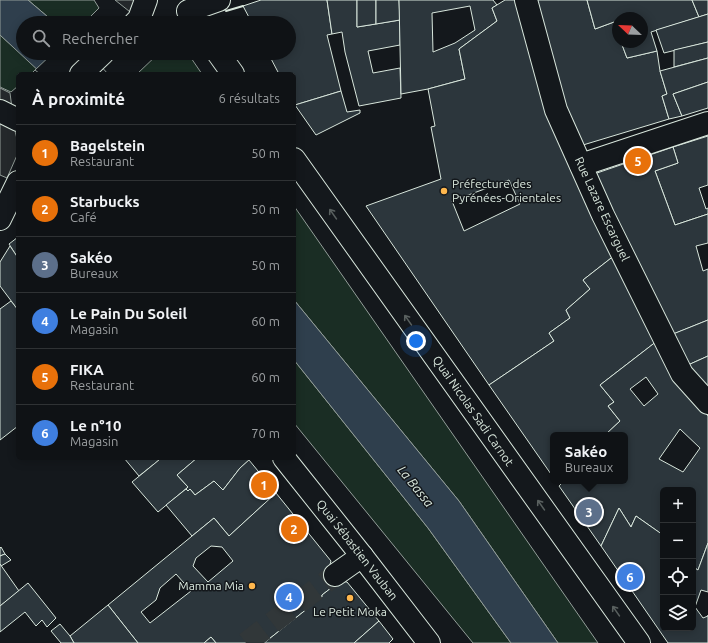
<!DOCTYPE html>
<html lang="fr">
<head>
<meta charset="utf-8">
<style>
	:root { --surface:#0f1215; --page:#181b1e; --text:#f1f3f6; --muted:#9b9ea0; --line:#2f3234; --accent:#ffb74d }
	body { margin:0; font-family:Ubuntu,sans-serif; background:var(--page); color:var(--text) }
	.controls { position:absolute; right:12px; bottom:12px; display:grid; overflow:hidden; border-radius:6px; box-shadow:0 2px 10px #0003 }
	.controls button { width:36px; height:36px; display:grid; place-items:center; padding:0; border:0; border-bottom:1px solid var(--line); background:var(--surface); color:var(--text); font:20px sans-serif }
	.compass { position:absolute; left:612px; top:12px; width:36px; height:36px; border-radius:50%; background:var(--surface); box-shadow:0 2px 10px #0003; rotate:293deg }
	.you { position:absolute; left:416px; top:341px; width:14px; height:14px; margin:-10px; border:3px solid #fff; border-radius:50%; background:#1a73e8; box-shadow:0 0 0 6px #1a73e833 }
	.badge { display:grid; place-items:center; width:26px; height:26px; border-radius:50%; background:var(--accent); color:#fff; font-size:13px; font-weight:700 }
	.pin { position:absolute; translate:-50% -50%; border:2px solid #fff; box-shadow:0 1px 4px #0006 }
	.popup { position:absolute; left:550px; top:432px; width:78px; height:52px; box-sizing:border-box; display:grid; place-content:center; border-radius:6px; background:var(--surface); filter:drop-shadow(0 1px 3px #0005); font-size:13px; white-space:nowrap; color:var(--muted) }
	.popup b { font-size:15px; color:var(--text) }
	.popup::after { content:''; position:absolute; left:50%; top:100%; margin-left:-8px; border:8px solid transparent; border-top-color:var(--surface) }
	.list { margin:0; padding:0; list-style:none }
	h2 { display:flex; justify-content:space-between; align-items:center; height:52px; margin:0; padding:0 16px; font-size:17px }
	h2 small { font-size:13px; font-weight:400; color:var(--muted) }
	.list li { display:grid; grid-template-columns:26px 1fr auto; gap:12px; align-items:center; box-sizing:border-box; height:56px; padding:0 16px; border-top:1px solid var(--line) }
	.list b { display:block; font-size:15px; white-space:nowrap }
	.list p { margin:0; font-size:13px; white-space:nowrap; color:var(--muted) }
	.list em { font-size:13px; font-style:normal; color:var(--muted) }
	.icon { flex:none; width:22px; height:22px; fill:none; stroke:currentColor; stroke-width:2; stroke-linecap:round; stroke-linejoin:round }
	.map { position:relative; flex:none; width:708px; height:643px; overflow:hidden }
	.search { position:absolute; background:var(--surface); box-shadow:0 2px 10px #0003; left:16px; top:16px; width:280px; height:44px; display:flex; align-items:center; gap:10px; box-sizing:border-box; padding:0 14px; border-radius:22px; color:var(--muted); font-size:15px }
	.panel { position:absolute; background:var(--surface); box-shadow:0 2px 10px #0003; left:16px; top:72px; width:280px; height:388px; border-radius:6px }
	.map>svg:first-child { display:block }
	.green { fill:#1a2d24; stroke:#939e99 }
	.parking { fill:#24282b; stroke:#939e99 }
	.water { fill:#2f3f4d; stroke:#939e99 }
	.pier { fill:#14181c; stroke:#939e99 }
	.building { fill:#2c363c; stroke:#d8e6dc; fill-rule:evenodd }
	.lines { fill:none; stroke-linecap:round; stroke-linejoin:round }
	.minor-tunnel { stroke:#313739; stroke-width:22; stroke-dasharray:22 11; stroke-linecap:butt }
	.minor-casing { stroke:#d8e6dc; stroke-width:24 }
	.minor { stroke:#14181c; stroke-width:22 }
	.wall { stroke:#d8e6dc; stroke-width:2 }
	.oneway { stroke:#59605f }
	.poi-dot { fill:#ffb74d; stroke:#14181c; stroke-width:1.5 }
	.labels { text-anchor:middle; stroke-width:3; stroke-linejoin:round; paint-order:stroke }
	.poi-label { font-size:12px; fill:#d8e6dc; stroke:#14181c; text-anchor:start }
	.street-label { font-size:12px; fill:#d8e6dc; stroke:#14181c }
	.water-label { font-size:13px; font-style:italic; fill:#d8e6dc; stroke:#14181c }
</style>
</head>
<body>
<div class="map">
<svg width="708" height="643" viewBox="0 0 708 643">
	<rect width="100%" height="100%" fill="#14181c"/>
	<g class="green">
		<polygon points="28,0 94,0 99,8 84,23 55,23"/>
		<polygon points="0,35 37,68 31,74 18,74 18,86 11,92 0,87"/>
		<polygon points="159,53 179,53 189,55 202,74 137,74"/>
		<polygon points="294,206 598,643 558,643 459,501 294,300"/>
		<polygon points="294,360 428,528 511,643 473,643 294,423"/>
	</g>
	<g class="parking">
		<polygon points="115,0 146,0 139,19"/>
		<polygon points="0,88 10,93 15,131 18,143 18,153 7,178 0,175"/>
	</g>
	<g class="water">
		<polygon points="0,0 28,0 55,23 23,23 23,53 86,53 42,74 0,35"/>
		<polygon points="294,300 459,501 558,643 511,643 428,528 294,360"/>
	</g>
	<polygon class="pier" points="53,53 89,53 108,74 40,74 35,70"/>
	<g class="building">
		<polygon points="261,0 327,0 332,34 327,35 341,91 295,105 294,102 294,74 279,74 268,53 289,53 289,23 252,23 243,6"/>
		<polygon points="327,0 357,0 357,27 400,20 400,45 368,51 373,73 400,68 401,98 359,106 345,52 342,32 332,34"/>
		<polygon points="357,0 376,0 376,24 357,27"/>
		<polygon points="376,0 399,0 400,20 376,24"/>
		<path d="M399 0H493L497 5 492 8 497 21 459 49 465 79 428 89 401 94ZM470 6 475 30 455 43 433 52 432 13Z"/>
		<path d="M505 0H515L517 2 615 255 583 280 590 289 566 310 570 318 549 333 554 341 489 385 366 206 441 179 431 127 435 126 428 89 465 79 459 49 497 21 492 8ZM509 180 520 204 464 231 452 201Z"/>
		<polygon points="536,0 587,0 595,29 614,22 618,32 618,42 621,42 627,58 657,51 660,71 667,94 662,96 669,119 583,145 570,127"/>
		<polygon points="587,0 692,0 699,17 651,32 657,51 627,58 621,42 642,42 642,18 618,18 618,32 614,22 595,29"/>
		<polygon points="692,0 708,0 708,14 699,17"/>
		<polygon points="708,14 708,42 664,53 656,30"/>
		<polygon points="708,42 708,58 674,67 674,50"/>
		<polygon points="708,58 708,82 673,94 682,116 669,119 662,96 667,94 660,71"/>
		<polygon points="708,82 708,108 682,116 673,94"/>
		<polygon points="341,91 347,112 360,110 360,113 316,135 295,105"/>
		<polygon points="708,136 708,185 699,188 706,209 708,208 708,214 675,225 655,171 678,163 673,147"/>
		<polygon points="673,147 678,163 655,171 675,225 708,214 708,243 696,246 703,271 708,269 708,320 671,335 596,174 597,173"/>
		<polygon points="18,237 18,258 9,244"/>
		<polygon points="10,246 18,258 18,310 0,286 0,262"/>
		<polygon points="615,255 657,341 600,385 614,402 608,406 620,421 605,435 553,435 553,477 489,385 554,341 549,333 570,318 566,310 590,289 583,280"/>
		<polygon points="11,301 18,310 18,426 0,440 0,309"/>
		<polygon points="708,320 708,356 688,365 673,334"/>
		<path d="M657 341 687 392 708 416V543L698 570 693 567V490H663V535L636 516 631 527 619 508 601 546 559 486 564 481H625V435H605L620 421 608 406 614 402 600 385ZM646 377 658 394 644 406 630 389ZM680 429 700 448 683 472 659 459Z"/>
		<polygon points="708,356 708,387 688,365"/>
		<polygon points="124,458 157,458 159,460 139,476"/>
		<polygon points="158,458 197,458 177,475 188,487 158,512 132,482 159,460"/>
		<polygon points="197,458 201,458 203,459 204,458 248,458 249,460 240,468 223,490 214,481 195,495 190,489 188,491 186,489 188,487 177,475"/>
		<polygon points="249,460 276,493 229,536 214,518 192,536 166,505 186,489 188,491 190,489 195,495 214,481 223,490 240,468"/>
		<path d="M276 493 331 561 329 568 340 581 322 595V597L264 643H216L211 637 204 643H138L108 605 214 518 229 536ZM211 546 222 547 233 561 208 582 193 566 196 558ZM176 574 191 591 150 623 141 612 156 600 160 588Z"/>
		<polygon points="619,508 631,527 636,516 663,535 663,628 693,628 693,567 698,570 708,543 708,592 701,590 695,607 703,618 708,616 708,615 708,643 668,643 601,546"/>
		<polygon points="1,547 5,554 0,556 0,548"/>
		<polygon points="5,554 11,560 1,566 0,564 0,556"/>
		<polygon points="0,564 19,591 0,606"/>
		<polygon points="340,581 347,582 379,621 354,643 264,643 322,597 322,595"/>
		<polygon points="28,583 56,618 47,627 42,620 36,626 25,612 0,632 0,606"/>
		<polygon points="108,605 138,643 74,643 70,636"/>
		<polygon points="379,621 393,639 389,643 354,643"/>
		<polygon points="60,624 70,636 74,643 61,643 51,631"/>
		<polygon points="211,637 216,643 204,643"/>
	</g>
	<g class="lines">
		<polyline class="minor-tunnel" points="246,643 335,575"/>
		<g class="minor-casing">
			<g id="minor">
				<polyline points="526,0 556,110 603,215 682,374 708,403"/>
				<polyline points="188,11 219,0"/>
				<polyline points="135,23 139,19 146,0"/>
				<polyline points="218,53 233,74"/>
				<polyline points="81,74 103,53"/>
				<polyline points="0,111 18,120"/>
				<polyline points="294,159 639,643"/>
				<polyline points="581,165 708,123"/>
				<polyline points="0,219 18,182"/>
				<polyline points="284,458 362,556 429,643"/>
				<polyline points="335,575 362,556"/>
			</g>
		</g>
		<use href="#minor" class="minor"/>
		<polyline class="wall" points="226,11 243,6"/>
	</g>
	<defs><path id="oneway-shaft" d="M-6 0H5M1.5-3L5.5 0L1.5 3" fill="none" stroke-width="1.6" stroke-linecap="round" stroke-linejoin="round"/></defs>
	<g class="oneway">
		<use href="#oneway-shaft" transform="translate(333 214) rotate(-125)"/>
		<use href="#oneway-shaft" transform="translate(408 320) rotate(-125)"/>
		<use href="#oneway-shaft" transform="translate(541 505) rotate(-125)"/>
		<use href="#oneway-shaft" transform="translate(616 611) rotate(-125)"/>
	</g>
	<g class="poi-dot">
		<circle cx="444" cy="191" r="4"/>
		<circle cx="252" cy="586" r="4"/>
		<circle cx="350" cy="598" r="4"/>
	</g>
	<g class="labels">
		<g class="poi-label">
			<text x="452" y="188">Préfecture des<tspan x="452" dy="14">Pyrénées-Orientales</tspan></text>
			<text x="244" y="590" text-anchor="end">Mamma Mia</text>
			<text x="350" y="616" text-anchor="middle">Le Petit Moka</text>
		</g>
		<g class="street-label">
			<text transform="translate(602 209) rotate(65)" y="4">Rue Lazare Escarguel</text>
			<text transform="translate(473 411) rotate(55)" y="4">Quai Nicolas Sadi Carnot</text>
			<text transform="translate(357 550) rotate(52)" y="4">Quai Sébastien Vauban</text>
		</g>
		<g class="water-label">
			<text transform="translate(416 486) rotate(51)" y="5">La Bassa</text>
		</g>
	</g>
</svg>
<div class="controls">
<button>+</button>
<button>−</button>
<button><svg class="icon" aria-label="locate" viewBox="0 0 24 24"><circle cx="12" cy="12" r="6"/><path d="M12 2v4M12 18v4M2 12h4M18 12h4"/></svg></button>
<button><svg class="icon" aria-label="layers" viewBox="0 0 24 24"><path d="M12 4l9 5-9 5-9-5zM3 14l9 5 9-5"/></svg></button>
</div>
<svg class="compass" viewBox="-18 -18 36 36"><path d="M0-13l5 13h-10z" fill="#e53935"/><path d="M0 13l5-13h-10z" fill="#9b9ea0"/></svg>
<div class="you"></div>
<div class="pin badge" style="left:264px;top:485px;background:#e8710a">1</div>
<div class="pin badge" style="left:294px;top:529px;background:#e8710a">2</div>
<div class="pin badge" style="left:589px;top:512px;background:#5c6f8a">3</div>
<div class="popup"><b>Sakéo</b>Bureaux</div>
<div class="pin badge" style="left:289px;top:597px;background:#3f7fe0">4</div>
<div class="pin badge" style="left:638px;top:161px;background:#e8710a">5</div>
<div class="pin badge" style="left:630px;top:577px;background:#3f7fe0">6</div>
<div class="search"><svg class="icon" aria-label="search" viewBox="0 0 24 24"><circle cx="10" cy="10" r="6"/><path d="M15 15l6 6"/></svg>Rechercher</div>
<section class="panel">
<h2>À proximité<small>6 résultats</small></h2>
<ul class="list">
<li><span class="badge" style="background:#e8710a">1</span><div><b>Bagelstein</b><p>Restaurant</p></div><em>50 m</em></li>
<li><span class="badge" style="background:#e8710a">2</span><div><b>Starbucks</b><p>Café</p></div><em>50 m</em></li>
<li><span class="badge" style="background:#5c6f8a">3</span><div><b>Sakéo</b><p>Bureaux</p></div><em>50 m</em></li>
<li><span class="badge" style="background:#3f7fe0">4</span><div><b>Le Pain Du Soleil</b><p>Magasin</p></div><em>60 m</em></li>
<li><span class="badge" style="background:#e8710a">5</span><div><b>FIKA</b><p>Restaurant</p></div><em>60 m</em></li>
<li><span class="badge" style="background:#3f7fe0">6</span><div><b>Le n°10</b><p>Magasin</p></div><em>70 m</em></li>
</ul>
</section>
</div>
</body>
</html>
